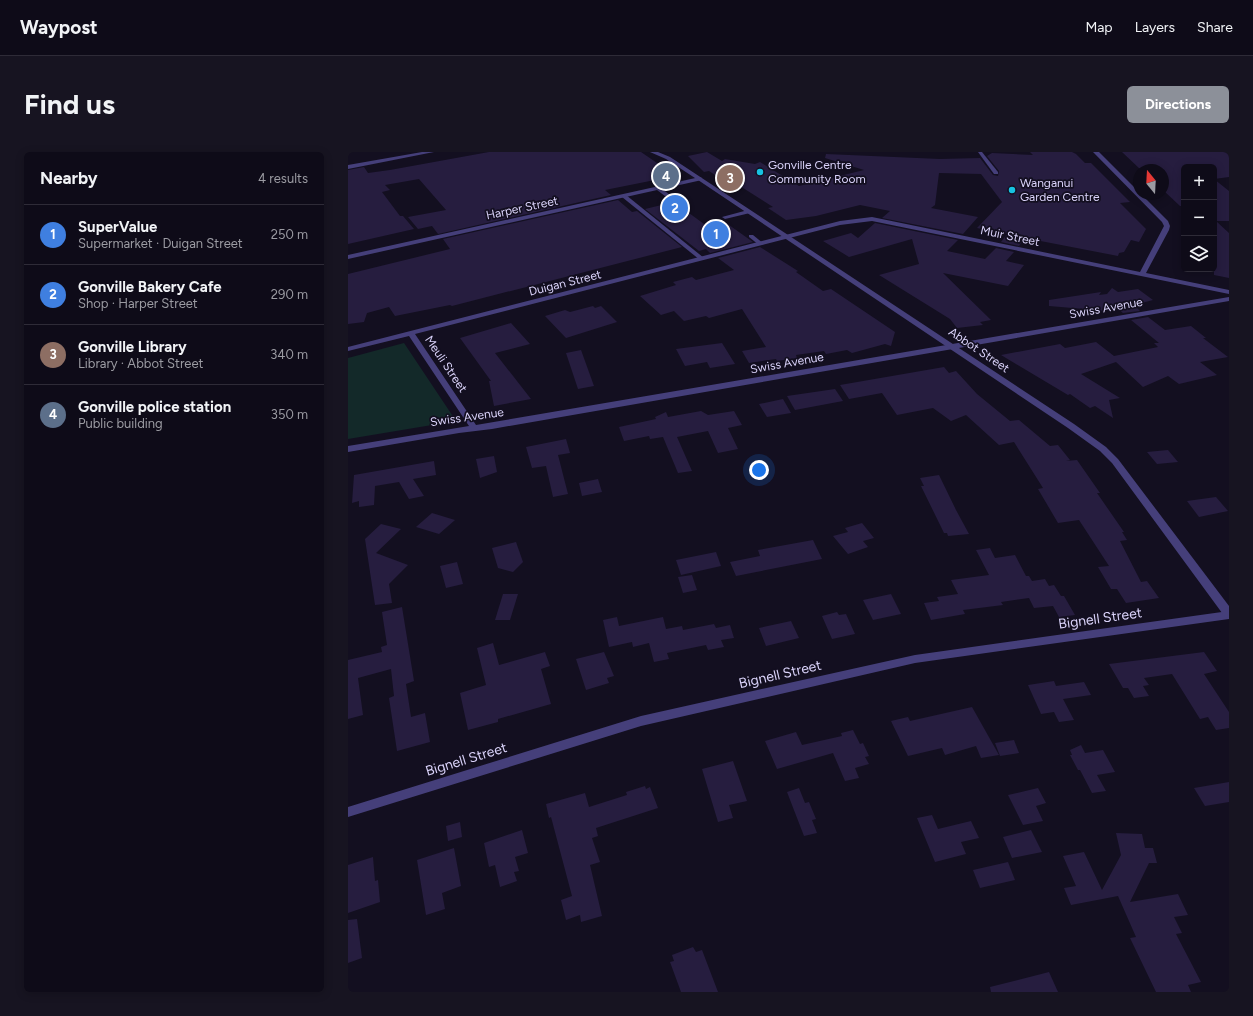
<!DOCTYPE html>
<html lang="en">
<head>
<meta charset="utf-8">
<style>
	:root { --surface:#0e0b18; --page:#171421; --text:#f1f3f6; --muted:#9b9ba2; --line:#2e2b37; --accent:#8c9099 }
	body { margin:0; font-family:Figtree,sans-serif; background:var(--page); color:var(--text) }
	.controls { position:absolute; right:12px; top:12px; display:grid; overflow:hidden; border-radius:6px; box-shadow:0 2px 10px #0003 }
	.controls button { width:36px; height:36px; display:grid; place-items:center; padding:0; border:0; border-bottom:1px solid var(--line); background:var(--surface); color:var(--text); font:20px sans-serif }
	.compass { position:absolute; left:785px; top:12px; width:36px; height:36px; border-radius:50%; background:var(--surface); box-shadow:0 2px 10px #0003; rotate:342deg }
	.you { position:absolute; left:411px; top:318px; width:14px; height:14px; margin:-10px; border:3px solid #fff; border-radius:50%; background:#1a73e8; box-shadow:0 0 0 6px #1a73e833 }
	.badge { display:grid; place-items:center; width:26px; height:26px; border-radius:50%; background:var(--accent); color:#fff; font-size:13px; font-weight:700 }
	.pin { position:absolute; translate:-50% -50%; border:2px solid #fff; box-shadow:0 1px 4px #0006 }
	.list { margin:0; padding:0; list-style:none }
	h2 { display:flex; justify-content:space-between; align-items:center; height:52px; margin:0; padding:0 16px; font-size:17px }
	h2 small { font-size:13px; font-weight:400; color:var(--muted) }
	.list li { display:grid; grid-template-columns:26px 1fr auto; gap:12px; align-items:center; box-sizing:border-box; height:60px; padding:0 16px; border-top:1px solid var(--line) }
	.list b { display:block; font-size:15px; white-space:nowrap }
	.list p { margin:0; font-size:13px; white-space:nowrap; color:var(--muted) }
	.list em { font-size:13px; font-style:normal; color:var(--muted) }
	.icon { flex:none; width:22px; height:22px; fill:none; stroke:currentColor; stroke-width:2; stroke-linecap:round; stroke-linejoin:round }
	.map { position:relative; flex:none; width:881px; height:840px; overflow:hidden; border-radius:6px }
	header { display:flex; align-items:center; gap:24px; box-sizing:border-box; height:56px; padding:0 20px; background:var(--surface); border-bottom:1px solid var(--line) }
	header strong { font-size:19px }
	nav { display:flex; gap:22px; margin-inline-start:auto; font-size:14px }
	.intro { display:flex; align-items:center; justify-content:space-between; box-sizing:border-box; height:96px; padding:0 24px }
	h1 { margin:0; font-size:28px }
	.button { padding:10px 18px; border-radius:6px; background:var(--accent); color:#fff; font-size:14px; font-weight:700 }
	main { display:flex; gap:24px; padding:0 24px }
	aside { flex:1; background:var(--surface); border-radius:6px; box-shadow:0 2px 10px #0003 }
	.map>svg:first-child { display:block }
	.green { fill:#132929 }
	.building { fill:#261d3f }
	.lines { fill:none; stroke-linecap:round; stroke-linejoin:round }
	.service { fill:#453f7a; fill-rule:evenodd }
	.minor { fill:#453f7a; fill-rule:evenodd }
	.tertiary { fill:#453f7a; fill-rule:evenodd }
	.poi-dot { fill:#17c3e2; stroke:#130f20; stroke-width:1.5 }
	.labels { text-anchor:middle; stroke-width:3.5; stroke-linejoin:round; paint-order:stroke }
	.far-poi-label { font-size:12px; fill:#dad3fa; stroke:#130f20; text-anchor:start }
	.far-street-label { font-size:12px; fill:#dad3fa; stroke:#130f20 }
	.street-label { font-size:14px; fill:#dad3fa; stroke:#130f20 }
</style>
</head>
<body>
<header>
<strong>Waypost</strong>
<nav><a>Map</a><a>Layers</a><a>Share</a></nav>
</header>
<div class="intro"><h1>Find us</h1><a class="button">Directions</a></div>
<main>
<aside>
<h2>Nearby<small>4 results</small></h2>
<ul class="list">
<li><span class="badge" style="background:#3f7fe0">1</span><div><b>SuperValue</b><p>Supermarket · Duigan Street</p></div><em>250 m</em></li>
<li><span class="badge" style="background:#3f7fe0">2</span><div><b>Gonville Bakery Cafe</b><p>Shop · Harper Street</p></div><em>290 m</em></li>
<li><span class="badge" style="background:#8d6e63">3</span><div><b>Gonville Library</b><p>Library · Abbot Street</p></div><em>340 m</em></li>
<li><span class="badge" style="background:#5c6f8a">4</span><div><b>Gonville police station</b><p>Public building</p></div><em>350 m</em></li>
</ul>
</aside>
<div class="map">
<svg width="881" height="840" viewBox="0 0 881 840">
	<rect width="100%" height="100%" fill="#130f20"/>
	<polygon class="green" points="56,191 108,269 0,287 0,206"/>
	<g class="building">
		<polygon points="141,0 293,0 331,26 311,30 307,28 257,38 263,43 90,82 84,74 70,77 60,65 98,58 71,27 37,33 42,38 34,40 52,64 55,64 66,77 0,92 0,18 16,15 20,21 42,18"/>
		<polygon points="359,0 374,9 377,7 407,12 412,10 451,34 516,18 477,6 478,2 592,7 632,6 645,23 650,24 651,19 639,4 644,1 685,3 682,0 724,0 728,2 737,11 743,11 782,50 772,51 798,77 791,90 783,88 776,100 771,101 770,104 677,86 671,94 653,90 659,82 629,76 654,50 633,22 591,21 587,53 583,56 630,65 615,82 534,66 542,59 512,53 468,64 438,68 420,56 425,55 384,29 379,31 361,19 356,20 340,4"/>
		<polygon points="774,0 881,0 881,25 866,27 881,39 881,69 868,69 881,81 881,126 866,123 866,15 836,15 836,54 832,54 815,38 815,18 793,18"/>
		<polygon points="270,48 284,60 289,59 334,95 104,154 102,153 47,164 41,155 19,161 16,170 0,172 0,122 102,97 95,87"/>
		<polygon points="326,50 356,72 374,68 405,90 362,101 358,97 351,99 297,57"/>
		<polygon points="527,71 610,88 599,99 637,107 648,96 666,100 658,109 676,113 660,134 595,121 643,168 632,170 635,173 609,176 602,167 531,123 571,112 564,87 501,105 475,89 503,81 510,86"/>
		<polygon points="412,95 450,119 448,120 475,139 483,137 547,180 543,194 537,192 504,201 499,198 478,202 476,199 448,203 449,206 429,209 428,207 401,211 394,199 418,195 394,157 361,166 358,164 336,169 326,159 313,163 292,144 328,133 325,130 344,125 348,128 386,118 370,106"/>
		<polygon points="764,136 770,140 790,137 805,148 786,153 792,159 775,161 769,156 750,160 748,158 701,154 701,148 753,140 751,143 759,142"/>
		<polygon points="245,154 247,156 253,154 269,170 218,186 197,164 217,158 222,160"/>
		<polygon points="800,165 817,178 843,174 858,186 855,186 880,205 852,210 869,223 831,232 820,224 795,235 768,210 733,222 772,246 761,248 765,266 747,254 742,256 722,242 720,243 653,203 712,192 717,196 748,190 766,204 810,195 806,191 811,191 783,168"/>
		<polygon points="163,171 182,192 147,201 183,247 146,254 141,229 143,229 112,186"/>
		<polygon points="374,191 387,212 362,216 359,210 337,214 328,197"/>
		<polygon points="233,198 246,234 230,237 218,201"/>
		<polygon points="596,215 601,221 608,219 629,242 662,269 671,268 702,294 710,293 722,308 718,309 729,308 752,341 749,341 776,380 774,380 779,388 772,389 793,430 799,429 811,446 778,451 769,437 763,437 750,415 761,414 731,368 710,371 690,337 695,336 666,290 651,293 618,263 603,269 585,256 549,263 534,241 501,247 492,233"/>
		<polygon points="487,237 495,249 447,258 439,244"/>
		<polygon points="435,247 443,261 419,265 411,252"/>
		<polygon points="353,259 360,263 386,259 394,273 380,276 390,297 370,301 360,279 329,285 344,319 330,321 315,285 302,287 301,284 276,289 271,275 308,267 307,265 318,260 320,265"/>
		<polygon points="218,287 222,301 210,303 220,342 205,345 198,314 184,316 178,295"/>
		<polygon points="820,298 830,310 809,312 799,300"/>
		<polygon points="146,304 149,320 132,326 128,307"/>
		<polygon points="86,309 88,323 65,327 76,344 61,347 51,330 27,334 26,353 11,355 11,349 4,351 6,323"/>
		<polygon points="591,323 608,358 621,382 600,384 599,381 596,381 573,334 576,334 572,326"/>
		<polygon points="250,327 254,340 234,344 231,331"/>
		<polygon points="868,345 880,359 851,365 839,349"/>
		<polygon points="84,361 107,368 91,382 68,375"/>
		<polygon points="514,371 526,386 515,389 520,395 500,402 485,384 500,380 497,376"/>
		<polygon points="33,372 53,377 28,401 60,413 41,432 44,451 27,453 17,387"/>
		<polygon points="465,388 474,407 388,424 382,410 412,404 410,398"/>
		<polygon points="168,390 175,410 165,420 150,416 144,396"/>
		<polygon points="642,396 647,406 667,403 678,424 681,424 684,429 697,427 701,434 706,433 713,444 716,444 727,463 711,465 705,454 686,456 681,446 653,450 655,453 615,458 617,462 583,468 576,451 591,449 589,445 610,442 603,428 641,423 628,398"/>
		<polygon points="368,400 373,414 333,423 328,408"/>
		<polygon points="109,410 115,432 98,436 92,414"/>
		<polygon points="344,423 349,438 335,441 330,425"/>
		<polygon points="155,442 170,442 162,468 147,468"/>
		<polygon points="543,442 553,462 525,468 515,448"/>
		<polygon points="54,455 66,529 58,532 63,565 77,561 82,590 49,599 41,546 46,544 43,517 10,526 15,563 0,567 0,508 34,500 33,495 39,493 34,460"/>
		<polygon points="489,460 491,463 498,462 507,482 484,487 474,464"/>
		<polygon points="269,465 271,474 315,465 318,477 334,474 335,478 366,472 368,476 382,473 386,486 373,488 376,495 360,498 358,493 319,501 321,507 306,510 301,491 285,495 284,490 261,495 255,468"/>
		<polygon points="443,469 451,486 418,494 411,476"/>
		<polygon points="145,491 151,513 197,500 202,514 193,517 203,552 150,567 150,570 120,578 112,541 138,533 129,496"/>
		<polygon points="256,500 266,524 259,526 261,531 238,538 228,507"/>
		<polygon points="856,500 869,519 856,522 881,560 881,576 868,578 860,565 852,567 824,522 796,526 801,533 795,534 801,544 786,546 780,536 775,536 761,512"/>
		<polygon points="706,529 708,534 736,530 743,543 715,547 726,568 711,570 706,560 693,562 680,533"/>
		<polygon points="624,555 651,603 633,606 628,594 597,603 594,596 560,604 543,569 560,565 562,569"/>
		<polygon points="505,578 512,592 515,591 521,604 517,605 521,612 507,616 511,626 497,629 485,601 429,617 417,589 448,580 454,593 494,584 493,581"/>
		<polygon points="666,588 671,601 652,604 647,591"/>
		<polygon points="733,593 737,601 755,598 767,620 749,623 758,639 744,641 732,618 730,618 722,603 724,603 722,598"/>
		<polygon points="385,609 399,649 381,653 385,666 370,670 354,617"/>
		<polygon points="881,630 881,650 857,654 846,636"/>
		<polygon points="297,634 298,637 302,635 310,656 248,676 250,684 244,686 252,710 242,713 254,764 233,770 232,763 218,768 213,748 224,744 203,665 201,666 198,652 237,641 241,655 279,643 278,640"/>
		<polygon points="451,636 457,651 461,650 468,667 464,668 469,681 456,684 439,640"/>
		<polygon points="690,636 698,651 688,654 695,669 675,673 660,643"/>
		<polygon points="584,663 590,677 623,669 631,686 613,690 618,702 587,710 569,666"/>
		<polygon points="112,670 114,685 100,689 98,674"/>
		<polygon points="174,678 180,701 167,705 171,719 166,720 169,729 152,735 147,713 141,715 136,691"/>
		<polygon points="683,678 694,700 664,706 655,685"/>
		<polygon points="768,681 794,682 797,696 805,696 809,711 801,711 782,750 830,742 840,763 826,765 834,781 828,782 853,830 840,833 843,840 808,840 782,786 788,785 770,744 723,753 716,736 728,734 715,704 736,700 754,738 773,703"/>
		<polygon points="106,696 113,734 94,741 97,757 78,763 69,708"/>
		<polygon points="25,705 27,729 30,728 32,750 0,761 0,713"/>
		<polygon points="660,710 667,728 632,736 625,718"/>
		<polygon points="9,767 14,806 0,811 0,768"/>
		<polygon points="345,795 348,800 354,798 370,840 333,840 322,810 326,809 324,803"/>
		<polygon points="701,820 710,840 643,840 642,835"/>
	</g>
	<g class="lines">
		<g class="service">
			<polygon points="630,0 634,0 650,20 650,22 646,22"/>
			<polygon points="309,36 313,36 322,43 317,44 309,38"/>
			<polygon points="274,43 278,43 356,106 356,108 352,108 274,45"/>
			<polygon points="400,58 403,60 402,61 377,67 374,65"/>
			<polygon points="401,83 405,83 416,92 411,93 401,85"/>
		</g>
		<g class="minor">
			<polygon points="74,0 86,0 0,17 0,13"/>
			<polygon points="745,0 751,0 791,40 791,42 793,42 820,69 822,74 821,78 798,121 881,138 881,142 524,69 492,73 67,182 128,273 881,145 881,149 144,277 111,281 0,300 0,294 121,274 61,184 0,199 0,195 492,69 524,65 792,120 816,74 814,70"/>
			<polygon points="352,25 354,26 354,28 0,107 0,103"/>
			<polygon points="881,459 881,467 567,511 293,574 0,665 0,655 293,564 567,503"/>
		</g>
		<polygon class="tertiary" points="302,0 310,0 322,5 726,272 758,295 770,307 881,454 881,466 877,465 764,311 752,299 720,276 350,28 318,7"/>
	</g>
	<g class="poi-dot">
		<circle cx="412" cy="20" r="4"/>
		<circle cx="664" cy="38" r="4"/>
	</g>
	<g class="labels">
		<g class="far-poi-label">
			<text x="420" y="17">Gonville Centre<tspan x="420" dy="14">Community Room</tspan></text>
			<text x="672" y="35">Wanganui<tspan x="672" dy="14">Garden Centre</tspan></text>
		</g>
		<g class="far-street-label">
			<text transform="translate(174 56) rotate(-12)" y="4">Harper Street</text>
			<text transform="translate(662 84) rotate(12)" y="4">Muir Street</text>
			<text transform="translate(217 131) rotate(-14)" y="4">Duigan Street</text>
			<text transform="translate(758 156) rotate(-10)" y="4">Swiss Avenue</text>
			<text transform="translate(631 198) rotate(34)" y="4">Abbot Street</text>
			<text transform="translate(439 211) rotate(-10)" y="4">Swiss Avenue</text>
			<text transform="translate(98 212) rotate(56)" y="4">Meuli Street</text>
			<text transform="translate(119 265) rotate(-8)" y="4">Swiss Avenue</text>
		</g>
		<g class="street-label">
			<text transform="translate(752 466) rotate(-8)" y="5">Bignell Street</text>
			<text transform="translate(432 522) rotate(-13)" y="5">Bignell Street</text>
			<text transform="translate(118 607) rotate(-17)" y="5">Bignell Street</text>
		</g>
	</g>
</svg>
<div class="controls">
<button>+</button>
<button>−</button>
<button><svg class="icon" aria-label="layers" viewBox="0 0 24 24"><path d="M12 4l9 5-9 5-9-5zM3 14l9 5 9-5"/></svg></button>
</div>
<svg class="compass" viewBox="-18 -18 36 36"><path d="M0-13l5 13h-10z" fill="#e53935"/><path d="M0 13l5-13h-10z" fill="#9b9ba2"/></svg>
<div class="you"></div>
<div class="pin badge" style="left:368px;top:82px;background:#3f7fe0">1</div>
<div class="pin badge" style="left:327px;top:56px;background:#3f7fe0">2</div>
<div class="pin badge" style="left:382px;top:26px;background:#8d6e63">3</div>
<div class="pin badge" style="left:318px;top:24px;background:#5c6f8a">4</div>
</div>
</main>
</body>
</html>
